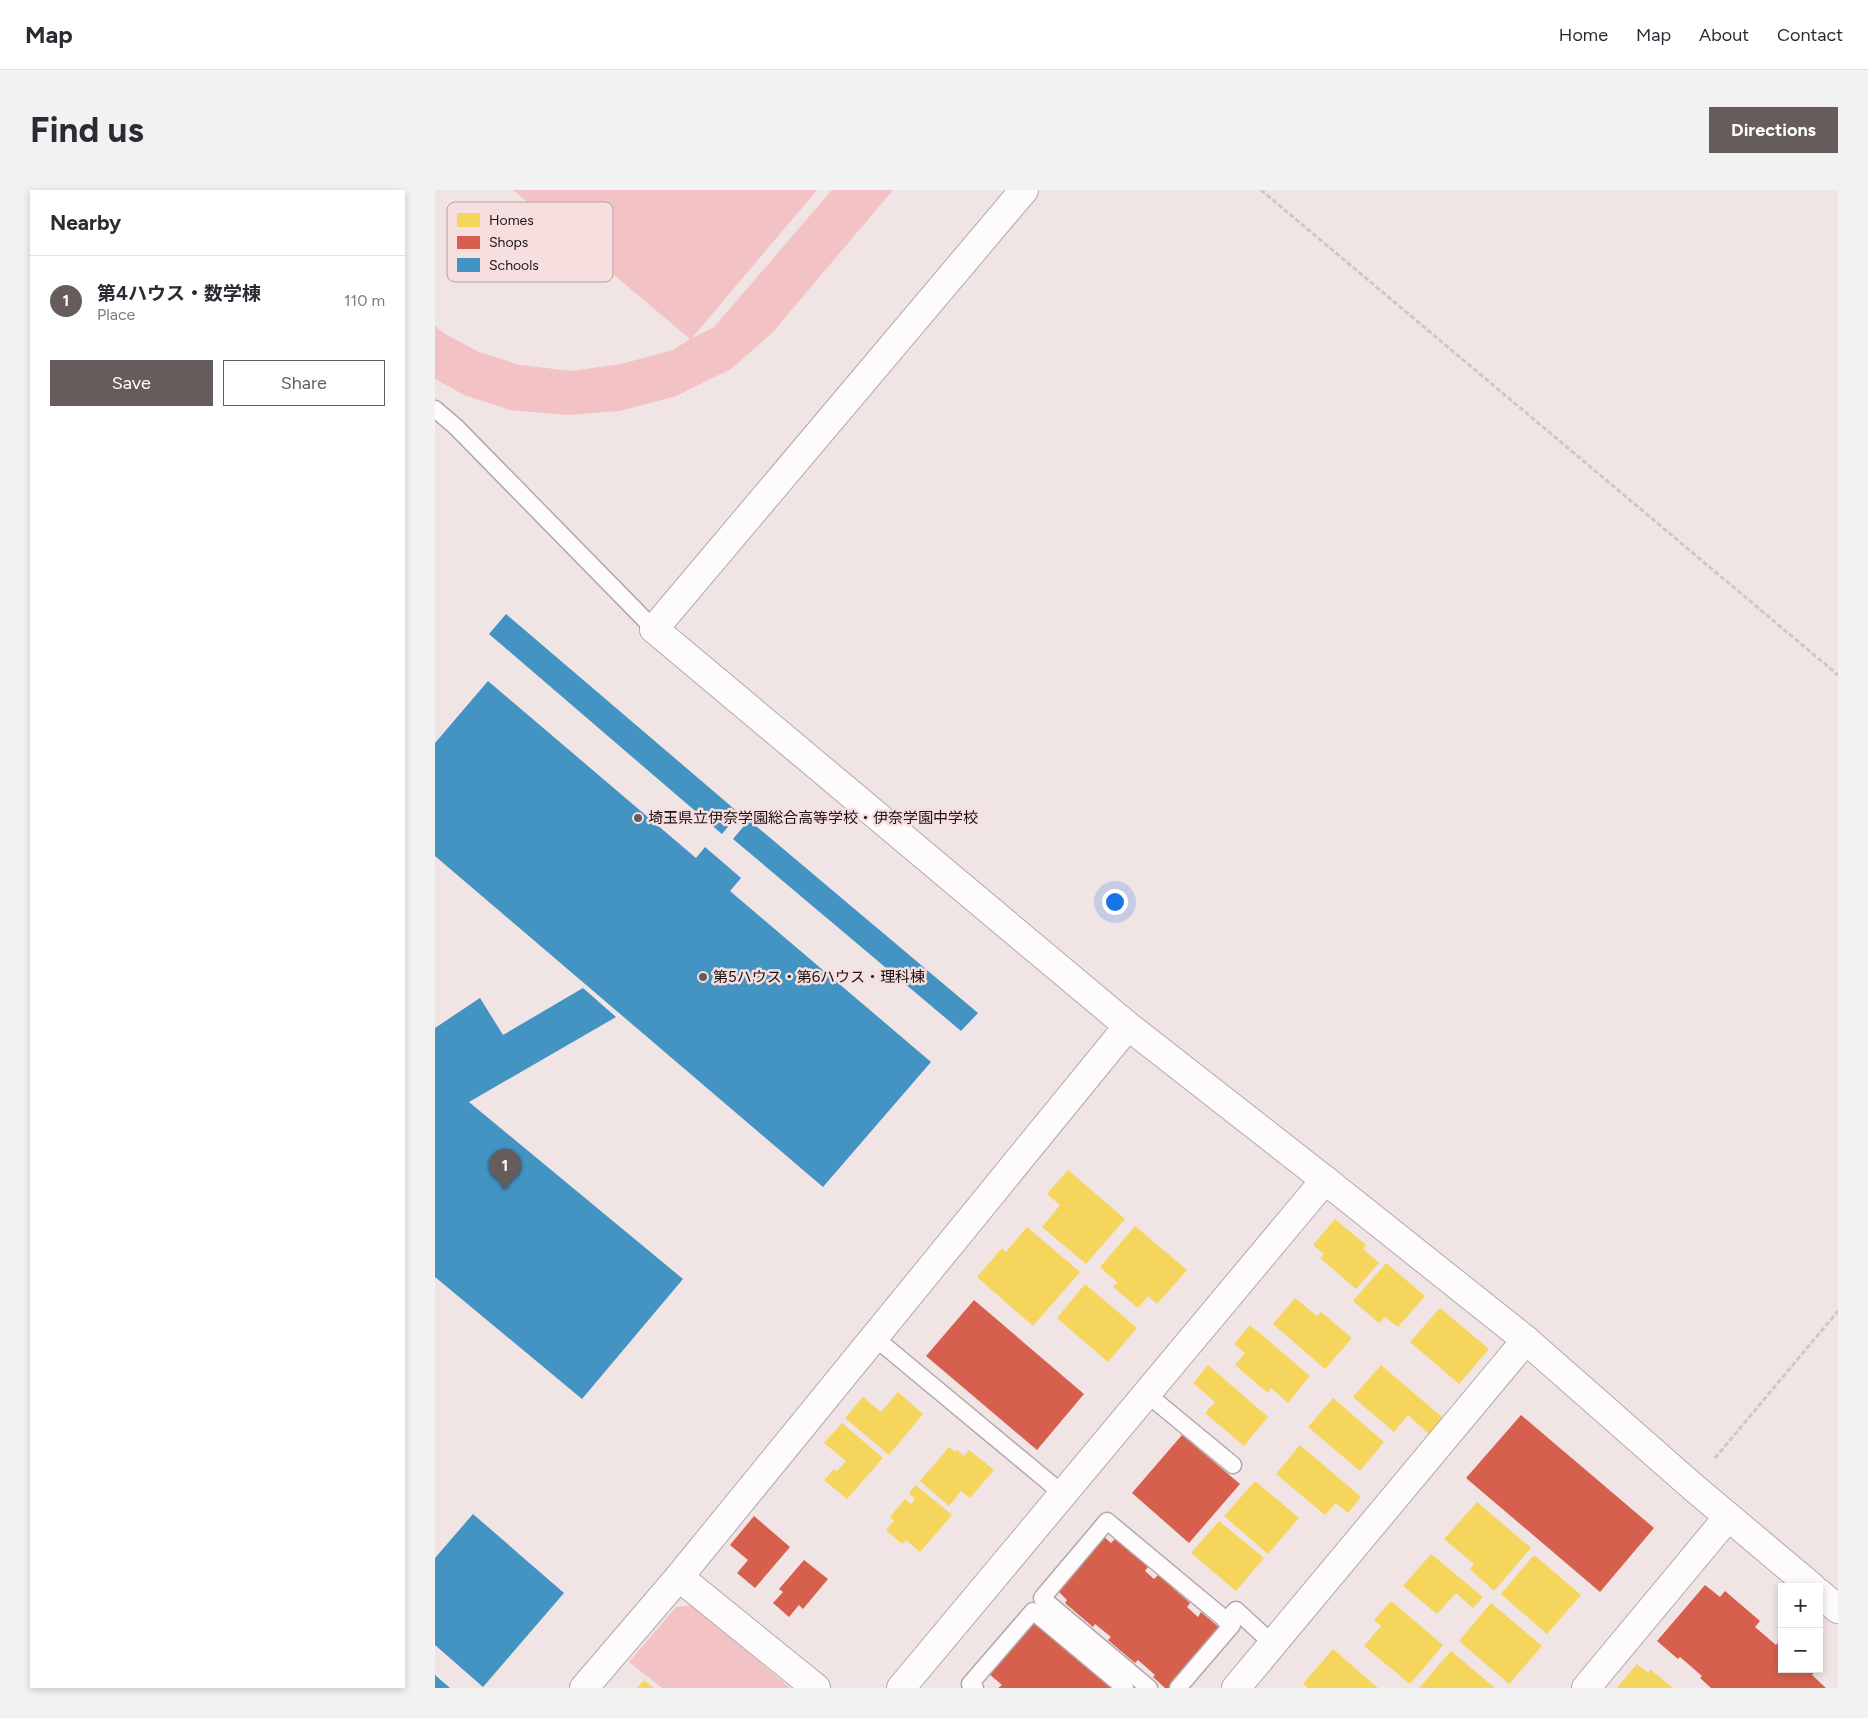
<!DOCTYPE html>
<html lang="en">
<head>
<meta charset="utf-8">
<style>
	:root { --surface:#fff; --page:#f2f2f3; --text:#2b2b33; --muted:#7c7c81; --line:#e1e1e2; --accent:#665c5c }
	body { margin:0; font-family:Figtree,"Noto Sans JP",sans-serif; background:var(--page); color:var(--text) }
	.controls { position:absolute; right:15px; bottom:15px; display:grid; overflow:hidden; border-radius:0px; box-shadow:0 2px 8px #0003 }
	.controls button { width:45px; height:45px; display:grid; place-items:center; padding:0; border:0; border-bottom:1px solid var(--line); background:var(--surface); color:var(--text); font:25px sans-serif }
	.you { position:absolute; left:679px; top:711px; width:18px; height:18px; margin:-12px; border:4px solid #fff; border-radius:50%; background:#1a73e8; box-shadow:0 0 0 8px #1a73e833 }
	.badge { display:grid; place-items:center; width:32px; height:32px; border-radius:50%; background:var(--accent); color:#fff; font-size:16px; font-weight:700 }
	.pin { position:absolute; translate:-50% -41px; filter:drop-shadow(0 1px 2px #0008) }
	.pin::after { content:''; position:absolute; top:26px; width:18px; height:15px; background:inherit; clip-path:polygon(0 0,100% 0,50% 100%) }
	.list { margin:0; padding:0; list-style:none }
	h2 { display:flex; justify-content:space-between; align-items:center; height:65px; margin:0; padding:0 20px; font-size:21px }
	h2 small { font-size:16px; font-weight:400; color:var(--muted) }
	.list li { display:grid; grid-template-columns:32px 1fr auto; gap:15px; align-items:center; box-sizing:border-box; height:90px; padding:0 20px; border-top:1px solid var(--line) }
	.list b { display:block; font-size:19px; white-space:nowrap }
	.list p { margin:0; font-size:16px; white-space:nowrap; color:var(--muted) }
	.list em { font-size:16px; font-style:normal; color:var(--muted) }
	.actions { display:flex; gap:10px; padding:15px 20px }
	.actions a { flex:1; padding:11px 0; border:1px solid var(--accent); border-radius:0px; text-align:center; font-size:18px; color:var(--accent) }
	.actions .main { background:var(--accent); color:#fff }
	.map { position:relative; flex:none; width:1403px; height:1498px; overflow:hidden; border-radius:0px }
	header { display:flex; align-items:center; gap:30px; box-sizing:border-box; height:70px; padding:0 25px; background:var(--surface); border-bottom:1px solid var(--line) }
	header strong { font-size:24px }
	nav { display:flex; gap:28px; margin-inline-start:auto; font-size:18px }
	.intro { display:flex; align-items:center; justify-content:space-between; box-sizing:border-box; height:120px; padding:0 30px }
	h1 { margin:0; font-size:35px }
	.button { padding:12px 22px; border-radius:0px; background:var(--accent); color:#fff; font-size:18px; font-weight:700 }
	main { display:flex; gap:30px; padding:0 30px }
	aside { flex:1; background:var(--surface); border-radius:0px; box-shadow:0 2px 8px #0003 }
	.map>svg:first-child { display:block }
	.green { fill:#f3c2c5 }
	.homes { fill:#f6d55c }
	.shops { fill:#d6604d }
	.schools { fill:#4393c3 }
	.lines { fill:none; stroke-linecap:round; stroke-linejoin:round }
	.lane-casing { stroke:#b3a9aa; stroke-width:19 }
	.street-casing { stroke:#b3a9aa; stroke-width:30 }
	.secondary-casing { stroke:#b3a9aa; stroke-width:30 }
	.path { stroke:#ccc8c8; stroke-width:3; stroke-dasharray:5 2.5; stroke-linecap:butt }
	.lane { stroke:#fdfbfb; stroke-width:16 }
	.street { stroke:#fdfbfb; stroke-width:28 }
	.secondary { stroke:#fdfbfb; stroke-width:28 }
	.poi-dot { fill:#665c5c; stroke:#f7dedf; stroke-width:2 }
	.labels { text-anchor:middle; stroke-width:5; stroke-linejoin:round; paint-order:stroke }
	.poi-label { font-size:15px; fill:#1b1313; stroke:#f7dedf; text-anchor:start }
	.key { fill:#f7dedf; stroke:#b5a1a2; stroke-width:1 }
	.key-label { font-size:14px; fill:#1b1313 }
</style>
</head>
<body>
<header>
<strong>Map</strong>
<nav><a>Home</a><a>Map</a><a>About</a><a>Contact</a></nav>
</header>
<div class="intro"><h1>Find us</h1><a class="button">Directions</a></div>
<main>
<aside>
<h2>Nearby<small></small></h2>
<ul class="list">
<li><span class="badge">1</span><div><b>第4ハウス・数学棟</b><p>Place</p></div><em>110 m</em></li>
</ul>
<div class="actions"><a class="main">Save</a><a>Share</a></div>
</aside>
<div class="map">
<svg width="1403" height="1498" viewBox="0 0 1403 1498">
	<rect width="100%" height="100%" fill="#f1e4e4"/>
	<g class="green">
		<polygon points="78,0 382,0 257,148 279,137 397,0 458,0 337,143 296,179 241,206 185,221 133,225 75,220 29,205 0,189 0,136 10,144 44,162 85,175 137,181 186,174 238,160 255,149"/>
		<polygon points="258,1415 355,1498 227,1498 194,1472 241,1417"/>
	</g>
	<g class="homes">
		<polygon points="633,980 690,1029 651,1074 607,1037 625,1015 612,1004"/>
		<polygon points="900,1029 931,1055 928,1059 944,1073 921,1099 885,1068 889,1064 878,1055"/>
		<polygon points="700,1036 752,1080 722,1114 713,1106 703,1118 678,1097 683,1093 665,1077"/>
		<polygon points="592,1037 645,1082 598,1136 542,1087 567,1058 571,1062"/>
		<polygon points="951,1073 990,1106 963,1137 950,1127 944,1133 918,1111"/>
		<polygon points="650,1094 702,1138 673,1172 622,1128"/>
		<polygon points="860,1108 882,1126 886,1122 917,1148 890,1179 838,1134"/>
		<polygon points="1005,1118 1054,1159 1024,1194 975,1152"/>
		<polygon points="815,1135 875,1186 853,1213 836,1198 833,1203 800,1175 810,1163 799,1154"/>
		<polygon points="773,1175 833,1227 809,1256 770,1223 780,1212 758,1193"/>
		<polygon points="946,1175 1008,1228 994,1244 973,1225 959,1242 918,1207"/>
		<polygon points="463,1202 488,1224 454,1265 410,1228 428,1207 446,1222"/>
		<polygon points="898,1208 949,1252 925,1281 873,1237"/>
		<polygon points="407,1233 448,1268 412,1309 389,1290 399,1279 401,1282 411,1271 389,1253"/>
		<polygon points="865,1255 926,1307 913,1323 901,1313 890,1325 841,1284"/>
		<polygon points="514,1257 520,1262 522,1260 529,1266 534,1260 559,1280 535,1308 526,1301 514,1316 485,1291"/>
		<polygon points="820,1291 864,1328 833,1364 789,1326"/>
		<polygon points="481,1295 517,1325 485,1362 471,1350 467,1354 451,1340 459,1331 455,1327 470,1309 476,1314 480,1309 474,1303"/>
		<polygon points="1042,1312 1096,1358 1059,1401 1035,1379 1039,1374 1009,1349"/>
		<polygon points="784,1331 829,1368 801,1401 756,1363"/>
		<polygon points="996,1364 1048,1407 1038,1418 1021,1403 1002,1424 968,1396"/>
		<polygon points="1099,1365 1146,1405 1112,1444 1066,1404"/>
		<polygon points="956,1411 1008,1455 975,1494 929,1456 946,1436 939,1430"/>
		<polygon points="1056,1413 1107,1456 1074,1494 1024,1451"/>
		<polygon points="898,1459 943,1498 873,1498 868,1494"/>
		<polygon points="1016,1461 1060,1498 984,1498"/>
		<polygon points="1202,1474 1213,1483 1215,1479 1238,1498 1182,1498"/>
		<polygon points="209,1490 219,1498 202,1498"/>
	</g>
	<g class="shops">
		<polygon points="539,1110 649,1204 602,1260 491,1166"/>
		<polygon points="1086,1225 1219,1338 1165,1402 1031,1288"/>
		<polygon points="747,1245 805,1294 754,1353 697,1303"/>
		<polygon points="319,1326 355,1357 320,1398 302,1383 313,1370 295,1355"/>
		<polygon points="668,1346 676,1353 680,1349 713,1377 710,1381 719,1389 723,1385 755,1413 752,1417 763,1427 766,1422 786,1439 735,1498 730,1498 718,1487 720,1485 703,1470 700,1473 673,1450 676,1447 660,1434 658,1437 630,1413 632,1410 622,1400"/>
		<polygon points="369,1370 393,1389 368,1419 364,1415 354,1427 338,1413 348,1402 344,1399"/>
		<polygon points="1270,1395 1285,1407 1290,1401 1325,1431 1320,1437 1341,1455 1347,1448 1347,1479 1382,1479 1377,1485 1391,1498 1276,1498 1265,1488 1267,1486 1245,1467 1243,1469 1222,1451"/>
		<polygon points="598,1431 677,1498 563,1498 567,1495 553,1483"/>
	</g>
	<g class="schools">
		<polygon points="71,424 304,623 287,644 54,444"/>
		<polygon points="53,491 261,668 270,657 306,688 295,701 496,872 388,997 0,666 0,553"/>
		<polygon points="314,630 543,823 526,841 298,649"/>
		<polygon points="148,798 181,827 34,912 248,1089 147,1209 0,1087 0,838 45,808 68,845"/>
		<polygon points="38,1324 129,1403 48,1497 0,1455 0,1368"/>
		<polygon points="0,1485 15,1498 0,1498"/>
	</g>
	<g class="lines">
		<g class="lane-casing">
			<g id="lane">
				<polyline points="0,219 21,237 219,439"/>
				<polyline points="439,1147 628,1304"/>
				<polyline points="712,1204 798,1275"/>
				<polyline points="791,1431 801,1420 838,1454"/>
				<polyline points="540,1498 535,1494 598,1421 690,1498"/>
				<polyline points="714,1498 607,1408 672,1331 797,1435 743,1498"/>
			</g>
		</g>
		<g class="street-casing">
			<g id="street">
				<polyline points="219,439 693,836 890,990 1091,1150 1258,1297 1377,1397"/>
				<polyline points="244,1387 381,1498"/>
				<polyline points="1384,1403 1403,1419"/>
				<polyline points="149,1498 244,1387 693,836"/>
				<polyline points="466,1498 890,990"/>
				<polyline points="801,1498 1091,1150"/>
				<polyline points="1151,1498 1293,1327"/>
			</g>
		</g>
		<g class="secondary-casing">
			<polyline id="secondary" points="219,439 589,0"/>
		</g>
		<g class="path">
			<polyline points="826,0 1403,485"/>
			<polyline points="1280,1268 1403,1121"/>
		</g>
		<use href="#lane" class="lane"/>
		<use href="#street" class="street"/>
		<use href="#secondary" class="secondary"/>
	</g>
	<g class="poi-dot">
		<circle cx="203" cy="628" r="5"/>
		<circle cx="268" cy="787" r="5"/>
	</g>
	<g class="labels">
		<g class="poi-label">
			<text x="213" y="633">埼玉県立伊奈学園総合高等学校・伊奈学園中学校</text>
			<text x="278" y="792">第5ハウス・第6ハウス・理科棟</text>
		</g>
	</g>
	<rect x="12" y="12" width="166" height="80" rx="8" class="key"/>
	<rect x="22" y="23" width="23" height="14" fill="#f6d55c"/>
	<rect x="22" y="46" width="23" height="13" fill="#d6604d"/>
	<rect x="22" y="68" width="23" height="14" fill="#4393c3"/>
	<g class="key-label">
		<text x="54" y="35">Homes</text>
		<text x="54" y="57">Shops</text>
		<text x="54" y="80">Schools</text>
	</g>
</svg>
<div class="controls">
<button>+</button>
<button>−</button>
</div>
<div class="you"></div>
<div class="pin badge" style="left:70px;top:1000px">1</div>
</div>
</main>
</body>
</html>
